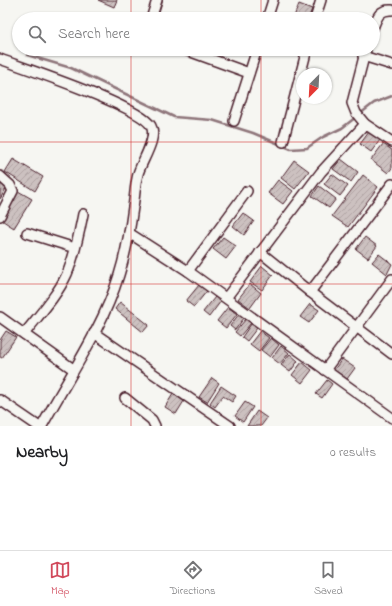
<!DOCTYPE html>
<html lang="en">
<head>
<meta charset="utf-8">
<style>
	:root { --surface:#fff; --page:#f6f6f6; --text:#202124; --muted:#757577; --line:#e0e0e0; --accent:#d1495b }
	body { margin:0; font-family:"Indie Flower",sans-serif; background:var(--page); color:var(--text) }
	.compass { position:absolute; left:296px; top:68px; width:36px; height:36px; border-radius:50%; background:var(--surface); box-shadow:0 1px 3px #0004; rotate:204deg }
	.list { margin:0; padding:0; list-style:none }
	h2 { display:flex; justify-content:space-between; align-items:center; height:52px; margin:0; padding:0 16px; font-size:17px }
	h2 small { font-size:13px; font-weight:400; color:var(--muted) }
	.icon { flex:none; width:22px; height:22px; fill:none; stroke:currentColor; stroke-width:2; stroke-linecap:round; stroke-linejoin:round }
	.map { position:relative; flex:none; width:392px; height:426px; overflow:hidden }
	.search { position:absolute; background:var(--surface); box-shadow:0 1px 3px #0004; left:12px; right:12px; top:12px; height:44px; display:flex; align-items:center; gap:10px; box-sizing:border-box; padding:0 14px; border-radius:22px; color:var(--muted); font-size:15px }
	.sheet { height:124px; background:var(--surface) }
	nav { display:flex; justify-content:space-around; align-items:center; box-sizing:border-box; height:56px; border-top:1px solid var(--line); background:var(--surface); font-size:11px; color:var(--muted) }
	nav a { display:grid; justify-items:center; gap:2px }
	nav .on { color:var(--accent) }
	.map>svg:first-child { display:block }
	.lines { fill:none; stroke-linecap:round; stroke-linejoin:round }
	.stream { stroke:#8e747a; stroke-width:2.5 }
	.building { fill:url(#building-hatch); stroke:#4a1f2b }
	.street-casing { stroke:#4a1f2b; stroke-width:12 }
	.street { stroke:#f6f6f2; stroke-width:9 }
	.grid { fill:none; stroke:#d62828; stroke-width:1; stroke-opacity:0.55 }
</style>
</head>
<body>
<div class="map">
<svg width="392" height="426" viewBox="0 0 392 426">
	<defs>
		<pattern id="building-hatch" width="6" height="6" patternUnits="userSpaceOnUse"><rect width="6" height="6" fill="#ccc1c0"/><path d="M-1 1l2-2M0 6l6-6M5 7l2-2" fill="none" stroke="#b1a5a5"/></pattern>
	</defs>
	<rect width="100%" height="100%" fill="#f6f6f2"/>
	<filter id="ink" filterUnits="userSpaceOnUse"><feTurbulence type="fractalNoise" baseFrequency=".025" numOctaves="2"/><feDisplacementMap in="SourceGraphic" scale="8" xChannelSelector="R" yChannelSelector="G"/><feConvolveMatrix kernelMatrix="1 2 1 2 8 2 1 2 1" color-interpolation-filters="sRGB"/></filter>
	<g filter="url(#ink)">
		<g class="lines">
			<polyline class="stream" points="27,55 71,68 174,117 212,120 253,133 291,149 307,148 323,137 342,128 374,103 392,96"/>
		</g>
		<g class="building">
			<polygon points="98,0 117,0 114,7"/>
			<polygon points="299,4 312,9 308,19 293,19"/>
			<polygon points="369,132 380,140 371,152 360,144"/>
			<polygon points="383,144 392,150 392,168 388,173 371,160"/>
			<polygon points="13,159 43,177 35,191 5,172"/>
			<polygon points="341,159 358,172 351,182 333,169"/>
			<polygon points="294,160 309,171 295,189 281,178"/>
			<polygon points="332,174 348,186 340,196 324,184"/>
			<polygon points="363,175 378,187 348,227 332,216"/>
			<polygon points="0,180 8,185 0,199"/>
			<polygon points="278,180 293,191 283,204 268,193"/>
			<polygon points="319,186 336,199 329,208 312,196"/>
			<polygon points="18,191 32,199 14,228 0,219"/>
			<polygon points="243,213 254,221 244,235 233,226"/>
			<polygon points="223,237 236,246 226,259 213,249"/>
			<polygon points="365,237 377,246 368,258 356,249"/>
			<polygon points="379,254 392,264 387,274 372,262"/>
			<polygon points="262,266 273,275 262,290 250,282"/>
			<polygon points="250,284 261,293 250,308 238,299"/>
			<polygon points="199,285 207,291 194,307 186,301"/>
			<polygon points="215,297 221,301 209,317 203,312"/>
			<polygon points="120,302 149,325 143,332 115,309"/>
			<polygon points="310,304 319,310 309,323 300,317"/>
			<polygon points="228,307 237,314 226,328 217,321"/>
			<polygon points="239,314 244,318 235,330 230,326"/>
			<polygon points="246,319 251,323 240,336 235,332"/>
			<polygon points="251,324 257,328 247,341 242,337"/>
			<polygon points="6,331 16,337 2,358 0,357 0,340"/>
			<polygon points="260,331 269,338 259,351 250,344"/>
			<polygon points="271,338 279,345 270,357 261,350"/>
			<polygon points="281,346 289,353 280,364 272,358"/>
			<polygon points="290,354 298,361 290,372 281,365"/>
			<polygon points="342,359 355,368 347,379 334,370"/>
			<polygon points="302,362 312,370 302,383 292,375"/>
			<polygon points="212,378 219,383 207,402 199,397"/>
			<polygon points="327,380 332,384 322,398 316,394"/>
			<polygon points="221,386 236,396 232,402 223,396 215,407 210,403"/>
			<polygon points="173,394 184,401 176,414 165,407"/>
			<polygon points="245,402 253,407 243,422 235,416"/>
			<polygon points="257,411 267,418 261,426 247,426"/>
		</g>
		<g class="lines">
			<g class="street-casing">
				<g id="street">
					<polyline points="151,19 157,0"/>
					<polyline points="267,19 273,0"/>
					<polyline points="315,19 321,0"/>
					<path d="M373 28C377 18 379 9 392 10"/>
					<polyline points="183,49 249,73"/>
					<polyline points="363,56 392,65"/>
					<path d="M0 59C26 69 140 106 151 126 158 138 141 162 138 174 135 185 135 196 133 207 130 230 126 253 119 275 103 328 68 378 42 426"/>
					<polyline points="234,121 257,49"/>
					<polyline points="365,124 356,113 352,103 366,49"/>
					<polyline points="283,142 307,49"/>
					<polyline points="0,176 10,185 13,191 0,216"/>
					<polyline points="27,233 75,248"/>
					<polyline points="129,233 188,271 392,418"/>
					<polyline points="260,252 310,292 392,184"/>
					<polyline points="188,271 247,191"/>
					<polyline points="310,292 392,354"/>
					<polyline points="226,298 321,172 365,124 392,142"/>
					<polyline points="0,317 73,369"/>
					<polyline points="94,333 230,426"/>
					<path d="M24 334C39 315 57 296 67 274 75 255 79 234 83 214"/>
					<polyline points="325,370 392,279"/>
					<polyline points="125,398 152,420 155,426"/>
					<polyline points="0,400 38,426"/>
				</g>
			</g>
			<use href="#street" class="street"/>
		</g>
	</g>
	<path class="grid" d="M131 0V19M261 0V19M131 49V426M261 49V426M0 142H392M0 284H392"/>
</svg>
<svg class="compass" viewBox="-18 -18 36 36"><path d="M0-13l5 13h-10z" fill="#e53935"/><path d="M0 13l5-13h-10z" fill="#757577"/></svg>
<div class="search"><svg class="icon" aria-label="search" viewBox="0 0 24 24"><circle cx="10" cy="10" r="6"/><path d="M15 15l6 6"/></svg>Search here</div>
</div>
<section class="sheet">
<h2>Nearby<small>0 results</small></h2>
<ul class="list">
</ul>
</section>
<nav>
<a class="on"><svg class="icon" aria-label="map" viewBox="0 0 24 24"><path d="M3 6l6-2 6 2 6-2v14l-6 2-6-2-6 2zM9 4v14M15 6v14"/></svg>Map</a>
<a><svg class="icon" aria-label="directions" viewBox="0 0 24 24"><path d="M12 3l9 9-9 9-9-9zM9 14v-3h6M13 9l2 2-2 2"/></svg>Directions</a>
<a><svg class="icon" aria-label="saved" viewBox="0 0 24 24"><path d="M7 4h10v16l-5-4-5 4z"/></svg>Saved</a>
</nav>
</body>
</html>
